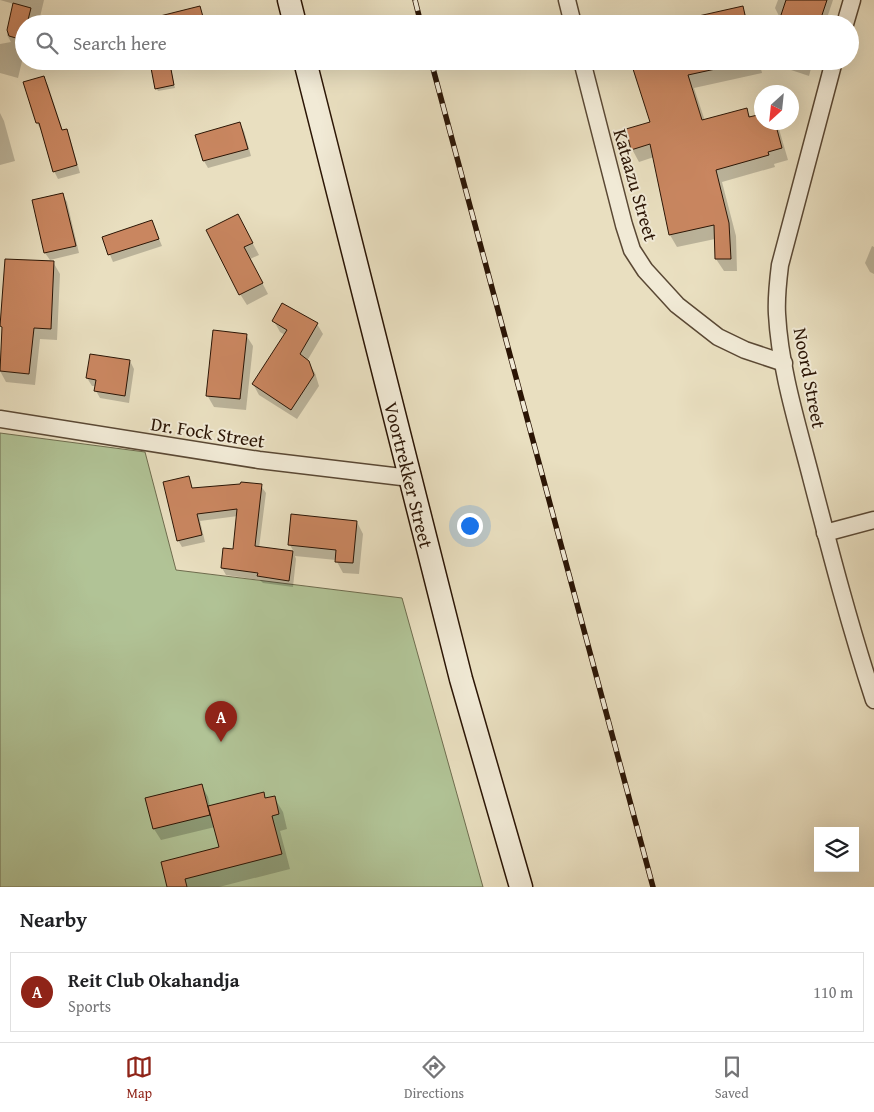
<!DOCTYPE html>
<html lang="en">
<head>
<meta charset="utf-8">
<style>
	:root { --surface:#fff; --page:#f6f6f6; --text:#202124; --muted:#757577; --line:#e0e0e0; --accent:#8f2418 }
	body { margin:0; font-family:"Gentium Book Plus",serif; background:var(--page); color:var(--text) }
	.controls { position:absolute; right:15px; bottom:15px; display:grid; overflow:hidden; border-radius:0px; box-shadow:0 5px 20px #0002 }
	.controls button { width:45px; height:45px; display:grid; place-items:center; padding:0; border:0; border-bottom:1px solid var(--line); background:var(--surface); color:var(--text); font:25px sans-serif }
	.compass { position:absolute; left:754px; top:85px; width:45px; height:45px; border-radius:50%; background:var(--surface); box-shadow:0 5px 20px #0002; rotate:207deg }
	.you { position:absolute; left:469px; top:525px; width:18px; height:18px; margin:-12px; border:4px solid #fff; border-radius:50%; background:#1a73e8; box-shadow:0 0 0 8px #1a73e833 }
	.badge { display:grid; place-items:center; width:32px; height:32px; border-radius:50%; background:var(--accent); color:#fff; font-size:16px; font-weight:700 }
	.pin { position:absolute; translate:-50% -41px; filter:drop-shadow(0 1px 2px #0008) }
	.pin::after { content:''; position:absolute; top:26px; width:18px; height:15px; background:inherit; clip-path:polygon(0 0,100% 0,50% 100%) }
	.list { margin:0; padding:0; list-style:none }
	h2 { display:flex; justify-content:space-between; align-items:center; height:65px; margin:0; padding:0 20px; font-size:21px }
	h2 small { font-size:16px; font-weight:400; color:var(--muted) }
	.list li { display:grid; grid-template-columns:32px 1fr auto; gap:15px; align-items:center; box-sizing:border-box; height:80px; margin:0 10px 10px; padding:0 10px; border:1px solid var(--line); border-radius:0px }
	.list b { display:block; font-size:19px; white-space:nowrap }
	.list p { margin:0; font-size:16px; white-space:nowrap; color:var(--muted) }
	.list em { font-size:16px; font-style:normal; color:var(--muted) }
	.icon { flex:none; width:28px; height:28px; fill:none; stroke:currentColor; stroke-width:2; stroke-linecap:round; stroke-linejoin:round }
	.map { position:relative; flex:none; width:874px; height:887px; overflow:hidden }
	.search { position:absolute; background:var(--surface); box-shadow:0 5px 20px #0002; left:15px; right:15px; top:15px; height:55px; display:flex; align-items:center; gap:12px; box-sizing:border-box; padding:0 18px; border-radius:28px; color:var(--muted); font-size:19px }
	.sheet { height:155px; background:var(--surface) }
	nav { display:flex; justify-content:space-around; align-items:center; box-sizing:border-box; height:70px; border-top:1px solid var(--line); background:var(--surface); font-size:14px; color:var(--muted) }
	nav a { display:grid; justify-items:center; gap:2px }
	nav .on { color:var(--accent) }
	.map>svg:first-child { display:block }
	.green { fill:#b1c396; stroke:#6e6c4e }
	.shadow { fill:#0003 }
	.building { fill:#c98660; stroke:#2b1505 }
	.lines { fill:none; stroke-linecap:round; stroke-linejoin:round }
	.street-casing { stroke:#5a4834; stroke-width:19 }
	.secondary-casing { stroke:#2b1505; stroke-width:25 }
	.street { stroke:#f1ead6; stroke-width:16 }
	.secondary { stroke:#f1ead6; stroke-width:22 }
	.rail-casing { stroke:#2b1505; stroke-width:5.5 }
	.rail { stroke:#f1ead6; stroke-width:4; stroke-dasharray:11; stroke-linecap:butt }
	.labels { text-anchor:middle; stroke-width:4; stroke-linejoin:round; paint-order:stroke }
	.street-label { font-size:19px; fill:#2b1505; stroke:#f1ead6 }
</style>
</head>
<body>
<div class="map">
<svg width="874" height="887" viewBox="0 0 874 887">
	<rect width="100%" height="100%" fill="#e9dfc0"/>
	<filter id="stains"><feTurbulence type="fractalNoise" baseFrequency=".004" numOctaves="4"/><feColorMatrix values="0 0 0 0 .2 0 0 0 0 .09 0 0 0 0 .02 0 0 0 .5 -.17"/></filter>
	<radialGradient id="worn" r=".72"><stop offset=".6" stop-color="#630" stop-opacity="0"/><stop offset="1" stop-color="#630" stop-opacity=".3"/></radialGradient>
	<polygon class="green" points="0,433 145,452 176,570 402,598 483,887 0,887"/>
	<g class="shadow">
		<polygon points="0,0 44,0 40,17 78,24 24,24 24,53 18,78 0,73 0,44 11,42 7,35 14,4"/>
		<polygon points="778,0 833,0 825,24 780,24 782,17 779,16 775,8"/>
		<polygon points="742,7 750,24 702,24"/>
		<polygon points="661,61 759,61 762,73 694,88 705,121 746,109 751,118 762,122 777,122 788,160 774,164 775,167 722,182 736,236 737,271 724,271 716,259 715,239 677,247 670,235 654,157 639,162 632,149 651,123"/>
		<polygon points="771,61 813,61 809,76 773,64"/>
		<polygon points="170,66 175,88 158,91 156,88"/>
		<polygon points="43,77 48,85 63,131 66,130 70,138 80,173 58,179 54,171 41,130 37,123"/>
		<polygon points="0,113 4,121 15,161 0,165"/>
		<polygon points="240,124 244,131 251,156 208,168 204,161 197,135"/>
		<polygon points="62,194 67,202 79,253 50,260 45,253 33,201"/>
		<polygon points="152,222 162,246 113,262 103,238"/>
		<polygon points="244,227 259,255 250,259 268,294 247,305 240,294"/>
		<polygon points="872,246 874,247 874,274 870,272 865,263"/>
		<polygon points="6,260 53,262 60,274 57,340 40,339 35,385 6,382 0,371"/>
		<polygon points="274,321 317,324 323,334 307,361 315,373 319,386 297,419 259,395 253,384 285,335 280,332"/>
		<polygon points="246,335 253,346 246,410 214,407 207,395"/>
		<polygon points="130,361 134,369 129,403 100,398 96,391 96,386 92,386 87,378"/>
		<polygon points="188,477 193,490 261,486 266,493 259,548 294,552 290,545 357,522 363,534 359,574 343,573 336,560 295,556 296,559 293,587 263,583 260,580 226,575 222,568 224,549 234,550 238,516 200,521 205,542 182,547 178,540"/>
		<polygon points="202,786 208,797 210,807 263,793 266,799 274,797 283,812 287,829 280,831 290,869 219,887 168,887 221,848 215,827 161,840 154,829 147,799"/>
	</g>
	<g class="building">
		<polygon points="786,0 827,0 819,24 778,24"/>
		<polygon points="13,3 31,8 27,24 24,24 23,40 9,36 7,30"/>
		<polygon points="200,6 205,24 152,24 152,18"/>
		<polygon points="743,6 747,24 695,24 694,17"/>
		<polygon points="657,61 719,61 720,68 688,75 702,120 747,108 749,117 762,114 762,122 775,122 782,148 768,152 769,155 716,170 729,223 731,259 715,259 714,225 669,235 650,144 631,150 626,129 650,122 633,69"/>
		<polygon points="170,64 174,85 155,89 151,68"/>
		<polygon points="44,76 62,130 67,129 77,165 53,172 39,123 36,123 23,82"/>
		<polygon points="240,122 248,149 203,161 195,135"/>
		<polygon points="63,193 76,246 44,253 32,200"/>
		<polygon points="238,214 253,243 244,247 263,283 239,295 206,230"/>
		<polygon points="152,220 159,239 108,255 102,237"/>
		<polygon points="5,259 54,261 51,329 34,328 29,374 0,371 2,327 0,326"/>
		<polygon points="282,303 318,323 300,354 309,361 314,375 291,410 252,384 287,330 272,321"/>
		<polygon points="213,330 247,334 240,399 206,396"/>
		<polygon points="90,354 130,360 125,396 94,391 96,380 86,378"/>
		<polygon points="189,476 192,488 240,484 241,482 262,484 255,546 293,551 289,581 257,576 258,573 221,568 223,548 233,549 237,509 197,514 202,535 177,541 163,482"/>
		<polygon points="291,514 357,521 353,563 335,562 336,550 288,545"/>
		<polygon points="202,784 210,815 153,829 145,798"/>
		<polygon points="264,792 265,798 275,796 279,814 272,816 282,854 185,879 187,887 167,887 161,862 219,847 208,806"/>
	</g>
	<g class="lines">
		<g class="street-casing">
			<g id="street">
				<polyline points="567,0 573,24"/>
				<polyline points="845,24 852,0"/>
				<polyline points="582,61 624,225 632,250 645,270 677,305 718,337 745,350 784,363"/>
				<path d="M834 61 780 265C778 281 776 297 777 314 780 370 798 426 812 481 831 554 850 627 874 700"/>
				<polyline points="0,419 259,460 410,478"/>
				<polyline points="825,533 874,520"/>
			</g>
		</g>
		<g class="secondary-casing">
			<g id="secondary">
				<polyline points="289,0 295,24"/>
				<polyline points="305,61 461,679 521,887"/>
			</g>
		</g>
		<use href="#street" class="street"/>
		<use href="#secondary" class="secondary"/>
		<g class="rail-casing">
			<g id="rail">
				<polyline points="415,0 421,24"/>
				<polyline points="431,61 653,887"/>
			</g>
		</g>
		<use href="#rail" class="rail"/>
	</g>
	<g class="labels">
		<g class="street-label">
			<text transform="translate(636 185) rotate(74)" y="7">Kataazu Street</text>
			<text transform="translate(810 378) rotate(79)" y="7">Noord Street</text>
			<text transform="translate(208 432) rotate(9)" y="7">Dr. Fock Street</text>
			<text transform="translate(409 475) rotate(76)" y="7">Voortrekker Street</text>
		</g>
	</g>
	<rect width="100%" height="100%" filter="url(#stains)"/>
	<rect width="100%" height="100%" fill="url(#worn)"/>
</svg>
<div class="controls">
<button><svg class="icon" aria-label="layers" viewBox="0 0 24 24"><path d="M12 4l9 5-9 5-9-5zM3 14l9 5 9-5"/></svg></button>
</div>
<svg class="compass" viewBox="-18 -18 36 36"><path d="M0-13l5 13h-10z" fill="#e53935"/><path d="M0 13l5-13h-10z" fill="#757577"/></svg>
<div class="you"></div>
<div class="pin badge" style="left:221px;top:742px">A</div>
<div class="search"><svg class="icon" aria-label="search" viewBox="0 0 24 24"><circle cx="10" cy="10" r="6"/><path d="M15 15l6 6"/></svg>Search here</div>
</div>
<section class="sheet">
<h2>Nearby<small></small></h2>
<ul class="list">
<li><span class="badge">A</span><div><b>Reit Club Okahandja</b><p>Sports</p></div><em>110 m</em></li>
</ul>
</section>
<nav>
<a class="on"><svg class="icon" aria-label="map" viewBox="0 0 24 24"><path d="M3 6l6-2 6 2 6-2v14l-6 2-6-2-6 2zM9 4v14M15 6v14"/></svg>Map</a>
<a><svg class="icon" aria-label="directions" viewBox="0 0 24 24"><path d="M12 3l9 9-9 9-9-9zM9 14v-3h6M13 9l2 2-2 2"/></svg>Directions</a>
<a><svg class="icon" aria-label="saved" viewBox="0 0 24 24"><path d="M7 4h10v16l-5-4-5 4z"/></svg>Saved</a>
</nav>
</body>
</html>
